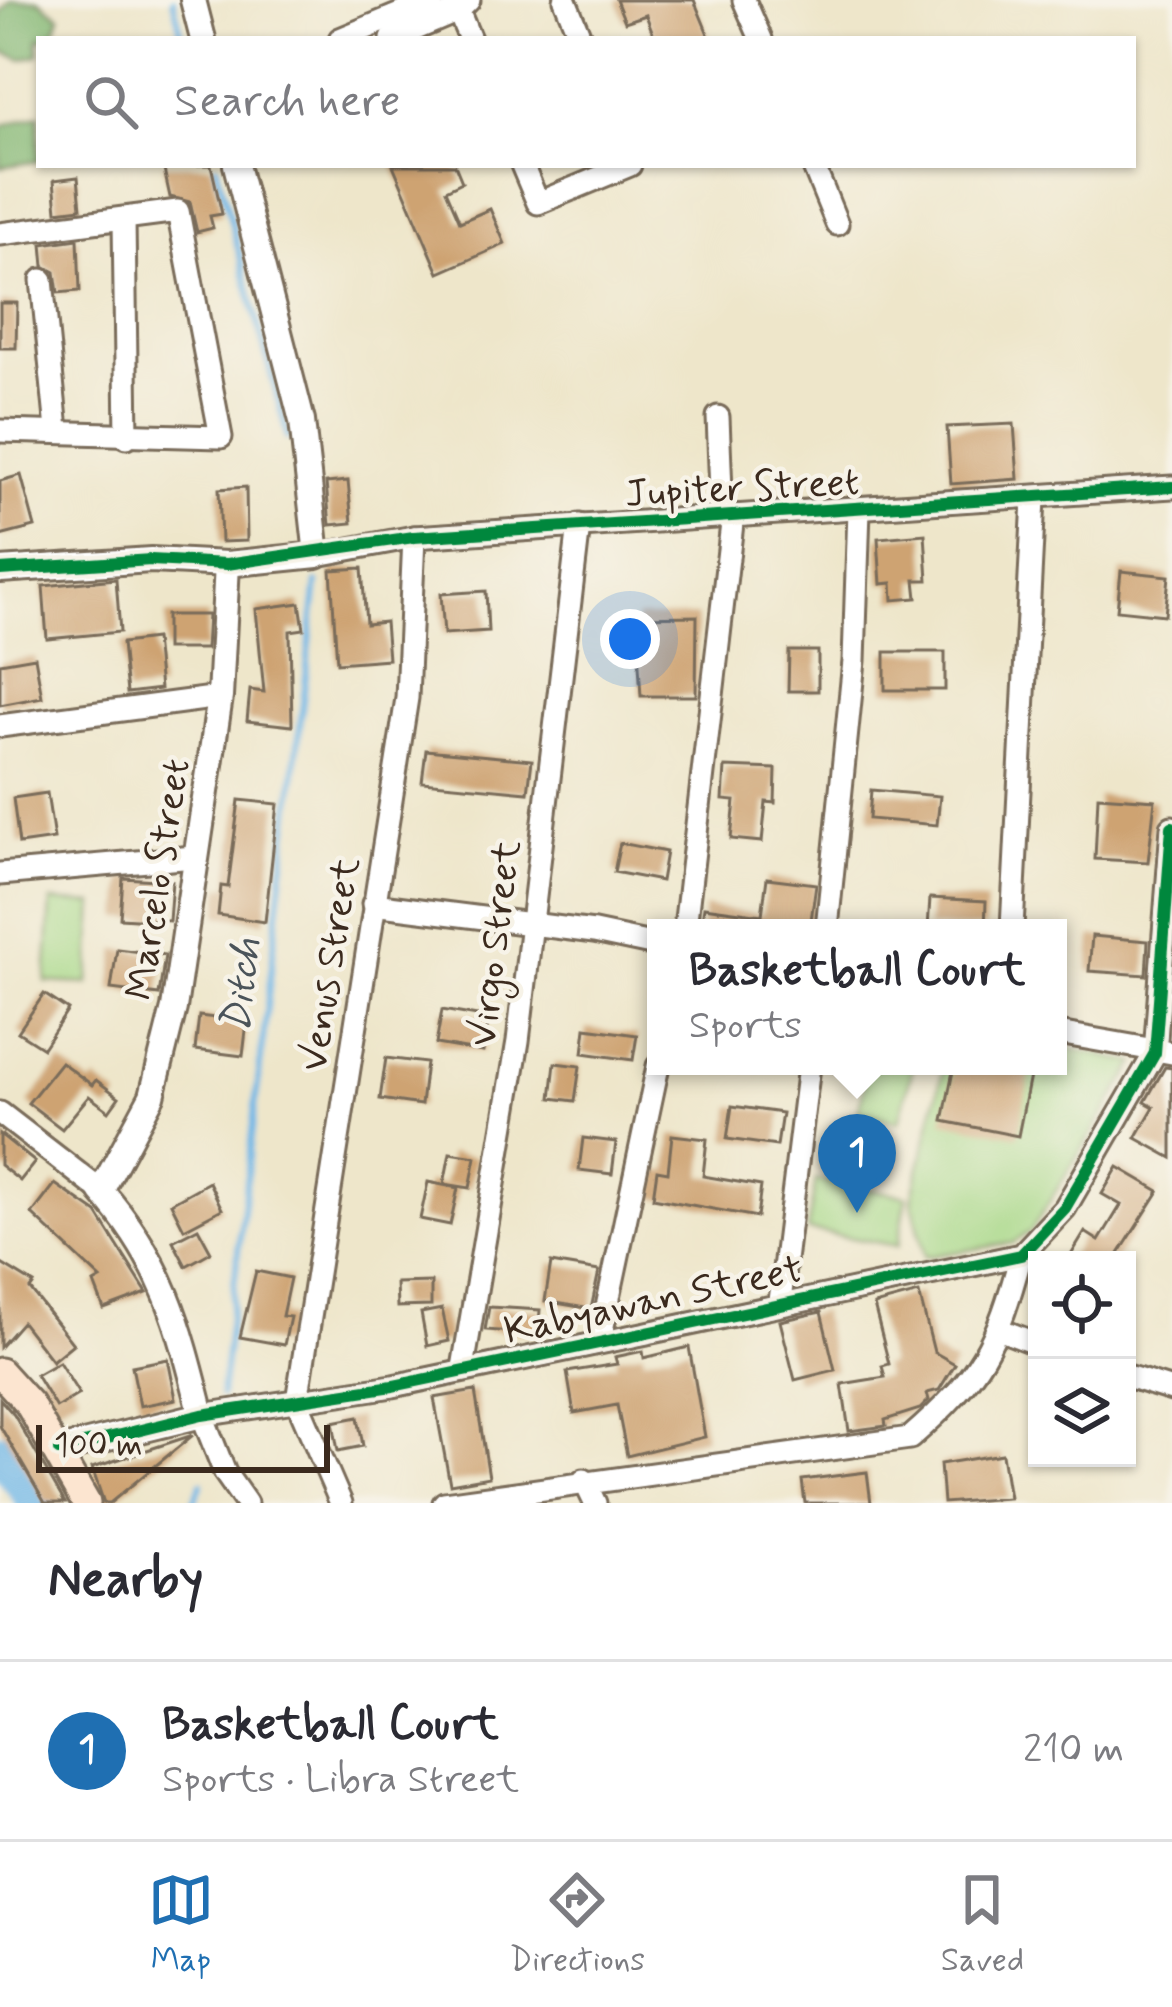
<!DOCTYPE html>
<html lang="en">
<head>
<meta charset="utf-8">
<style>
	:root { --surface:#fff; --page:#f7f7f7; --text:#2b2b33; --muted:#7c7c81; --line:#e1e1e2; --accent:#1f6fb2 }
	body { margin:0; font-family:Mynerve,sans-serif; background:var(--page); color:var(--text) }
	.controls { position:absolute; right:36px; bottom:36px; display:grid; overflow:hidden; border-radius:0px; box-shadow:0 3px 9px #0004 }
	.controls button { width:108px; height:108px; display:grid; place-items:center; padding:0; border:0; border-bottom:3px solid var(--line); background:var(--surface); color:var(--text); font:60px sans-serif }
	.scale { position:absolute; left:36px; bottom:30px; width:294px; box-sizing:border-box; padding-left:12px; border:6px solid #3b2a1e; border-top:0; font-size:33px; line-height:42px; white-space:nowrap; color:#3b2a1e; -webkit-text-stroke:9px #f7f3e8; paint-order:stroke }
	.you { position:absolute; left:630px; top:639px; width:42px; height:42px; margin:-30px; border:9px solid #fff; border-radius:50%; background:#1a73e8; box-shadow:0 0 0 18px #1a73e833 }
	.badge { display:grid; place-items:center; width:78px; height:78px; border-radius:50%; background:var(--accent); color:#fff; font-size:39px; font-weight:700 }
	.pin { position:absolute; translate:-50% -99px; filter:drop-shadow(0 3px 6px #0008) }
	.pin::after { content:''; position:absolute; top:63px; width:42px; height:36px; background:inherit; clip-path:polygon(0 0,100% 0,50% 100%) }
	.popup { position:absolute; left:647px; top:919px; width:420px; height:156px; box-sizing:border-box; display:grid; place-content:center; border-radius:0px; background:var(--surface); filter:drop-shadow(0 3px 9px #0005); font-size:39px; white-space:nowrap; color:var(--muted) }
	.popup b { font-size:45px; color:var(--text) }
	.popup::after { content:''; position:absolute; left:50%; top:100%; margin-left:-24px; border:24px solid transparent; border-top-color:var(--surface) }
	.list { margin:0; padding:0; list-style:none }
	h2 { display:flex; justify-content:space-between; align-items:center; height:156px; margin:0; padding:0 48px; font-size:51px }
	h2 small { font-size:39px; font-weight:400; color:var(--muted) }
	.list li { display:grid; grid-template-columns:78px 1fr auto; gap:36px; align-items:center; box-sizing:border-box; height:180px; padding:0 48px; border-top:3px solid var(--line) }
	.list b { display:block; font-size:45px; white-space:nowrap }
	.list p { margin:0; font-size:39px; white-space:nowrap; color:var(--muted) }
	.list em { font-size:39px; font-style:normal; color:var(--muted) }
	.icon { flex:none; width:66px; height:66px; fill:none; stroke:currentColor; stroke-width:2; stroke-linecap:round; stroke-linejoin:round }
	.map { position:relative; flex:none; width:1172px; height:1503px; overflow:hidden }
	.search { position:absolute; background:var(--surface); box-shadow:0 3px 9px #0004; left:36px; right:36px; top:36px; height:132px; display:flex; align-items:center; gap:30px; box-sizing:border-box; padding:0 42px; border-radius:0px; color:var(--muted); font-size:45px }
	.sheet { height:336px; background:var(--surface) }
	nav { display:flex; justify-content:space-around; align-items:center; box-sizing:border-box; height:168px; border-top:3px solid var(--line); background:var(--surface); font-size:33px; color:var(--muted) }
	nav a { display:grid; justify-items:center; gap:6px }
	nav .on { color:var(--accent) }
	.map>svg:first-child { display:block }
	.green { fill:#a7d887; stroke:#718152; stroke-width:3 }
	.forest { fill:#85b874; stroke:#607149; stroke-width:3 }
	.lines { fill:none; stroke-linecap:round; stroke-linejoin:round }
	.stream { stroke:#70b7e7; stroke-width:6 }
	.river { stroke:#70b7e7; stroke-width:36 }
	.building { fill:#cea372 }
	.minor-casing { stroke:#7a6c5a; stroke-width:27 }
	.tertiary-casing { stroke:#7a6c5a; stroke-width:30 }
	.secondary-casing { stroke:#7a6c5a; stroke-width:33 }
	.minor { stroke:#fff; stroke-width:21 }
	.tertiary { stroke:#fff; stroke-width:24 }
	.secondary { stroke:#fce5d0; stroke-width:27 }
	.cycleway-casing { stroke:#f7f3e8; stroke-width:20 }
	.cycleway { stroke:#00873e; stroke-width:12 }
	.labels { text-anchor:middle; stroke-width:9; stroke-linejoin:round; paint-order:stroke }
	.street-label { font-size:39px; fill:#3b2a1e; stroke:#f7f3e8 }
	.water-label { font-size:42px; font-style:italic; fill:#4b545a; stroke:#f7f3e8 }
</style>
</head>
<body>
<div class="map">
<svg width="1172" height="1503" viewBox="0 0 1172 1503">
	<rect width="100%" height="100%" fill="#f7f3e8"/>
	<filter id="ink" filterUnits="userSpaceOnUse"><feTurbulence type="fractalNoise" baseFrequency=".00833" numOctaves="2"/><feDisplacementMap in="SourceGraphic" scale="24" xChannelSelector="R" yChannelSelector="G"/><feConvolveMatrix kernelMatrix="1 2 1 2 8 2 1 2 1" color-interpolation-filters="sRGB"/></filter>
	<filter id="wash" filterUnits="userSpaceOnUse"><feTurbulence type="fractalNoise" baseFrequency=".004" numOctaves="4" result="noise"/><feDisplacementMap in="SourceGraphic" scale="48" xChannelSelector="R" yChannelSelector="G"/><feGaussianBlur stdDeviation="2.7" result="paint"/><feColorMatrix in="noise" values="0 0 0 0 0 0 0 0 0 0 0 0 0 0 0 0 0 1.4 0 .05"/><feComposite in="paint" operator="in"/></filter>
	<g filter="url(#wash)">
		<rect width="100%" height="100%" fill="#eee6ca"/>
		<g class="green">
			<polygon points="51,901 94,904 89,984 46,982"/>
			<polygon points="1058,1046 1136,1063 1031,1231 1013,1243 925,1257 912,1200 944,1066 1058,1066"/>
			<polygon points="869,1066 913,1066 899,1122 858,1112"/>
			<polygon points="816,1180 907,1196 898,1246 807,1230"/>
		</g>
		<g class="forest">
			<polygon points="11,0 39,0 60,16 52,39 39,39 38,55 21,59 0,51 0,14"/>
			<polygon points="39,115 39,161 0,167 0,126"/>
		</g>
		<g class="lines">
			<g class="stream">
				<polyline points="173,0 183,39"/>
				<polyline points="216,165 288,438"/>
				<polyline points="221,1395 317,583"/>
				<polyline points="193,1503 202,1483"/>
			</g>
			<polyline class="river" points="0,1451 36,1503"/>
		</g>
		<g id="blocks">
			<g class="building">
				<polygon points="616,0 694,0 710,39 655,39 646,15 625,22"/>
				<polygon points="163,165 211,165 222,214 210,216 213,228 197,232 190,202 170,197"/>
				<polygon points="393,165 455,165 462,182 446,190 460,222 490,209 505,244 439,273"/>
				<polygon points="78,177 81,208 57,211 54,180"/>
				<polygon points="78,239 80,291 58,293 55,272 44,266 42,244"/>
				<polygon points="0,303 17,303 16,348 0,348"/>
				<polygon points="1014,424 1018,479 951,484 947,427"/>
				<polygon points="21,475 35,527 0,536 0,481"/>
				<polygon points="348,481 352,523 330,525 326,483"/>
				<polygon points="246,487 247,541 221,542 219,489"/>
				<polygon points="925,534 928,580 915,580 917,598 893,600 892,583 881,584 878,538"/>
				<polygon points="362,568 366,624 385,622 388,659 337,663 331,570"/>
				<polygon points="1121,571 1169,576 1165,615 1117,610"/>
				<polygon points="116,579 120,632 47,639 43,586"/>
				<polygon points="486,591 488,631 444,634 441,594"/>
				<polygon points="300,603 304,629 290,631 292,726 247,721 250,690 264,692 256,609"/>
				<polygon points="166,615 208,615 206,649 166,649"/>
				<polygon points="697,616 696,696 641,696 636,617"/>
				<polygon points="155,639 160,689 127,693 122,643"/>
				<polygon points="789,651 818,651 818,691 788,691"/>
				<rect x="885" y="652" width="60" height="38"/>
				<polygon points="35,657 42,697 0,705 0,663"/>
				<polygon points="426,750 532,760 528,792 422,782"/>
				<polygon points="725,767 776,769 775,803 766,802 762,842 731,839 735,801 723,800"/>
				<polygon points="871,790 940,796 937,825 869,819"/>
				<polygon points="47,793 54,839 19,844 13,798"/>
				<polygon points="1098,796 1155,800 1148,862 1095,859"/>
				<polygon points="239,800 278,804 265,922 218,915 221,886 228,887"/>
				<polygon points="620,843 666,852 661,881 614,872"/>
				<polygon points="123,878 172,881 169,921 120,918"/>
				<polygon points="767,878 816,884 810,928 701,928 704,907 762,915"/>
				<polygon points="930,898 986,901 985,928 928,928"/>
				<polygon points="1092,936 1148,941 1146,975 1089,971"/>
				<polygon points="117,949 165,955 159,995 111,989"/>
				<polygon points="44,994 68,1010 43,1048 18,1032"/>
				<polygon points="442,1010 489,1018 483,1052 436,1044"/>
				<polygon points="199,1016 247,1022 243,1056 195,1050"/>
				<polygon points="586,1028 637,1035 633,1060 583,1053"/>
				<polygon points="386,1058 426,1063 421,1105 380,1099"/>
				<polygon points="61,1062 92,1085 96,1080 119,1097 109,1111 89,1096 62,1129 28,1103"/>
				<polygon points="555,1063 580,1066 575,1101 551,1098"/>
				<polygon points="954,1066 1032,1066 1018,1136 943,1121"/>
				<polygon points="1165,1067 1172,1068 1172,1158 1136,1138 1154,1107 1145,1102"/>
				<polygon points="732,1106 782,1113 777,1146 727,1139"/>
				<polygon points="0,1134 35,1162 20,1181 0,1165"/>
				<polygon points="672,1135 707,1139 703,1176 761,1186 757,1217 653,1198 657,1170 668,1172"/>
				<polygon points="583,1138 616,1142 612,1174 579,1170"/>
				<polygon points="450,1153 476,1157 470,1188 444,1184"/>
				<polygon points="1118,1167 1159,1191 1115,1260 1068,1260 1085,1232 1099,1241 1121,1205 1102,1194"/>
				<polygon points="209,1182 222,1209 184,1229 171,1203"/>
				<polygon points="428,1182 458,1188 450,1225 420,1219"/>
				<polygon points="55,1184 97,1213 147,1293 104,1309 94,1283 101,1279 32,1214"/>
				<polygon points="198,1228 211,1252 186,1266 173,1241"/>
				<polygon points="0,1263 34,1284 30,1289 73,1344 52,1361 22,1322 0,1347"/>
				<polygon points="551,1263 599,1271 591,1309 545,1301"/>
				<polygon points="256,1271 290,1278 282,1316 290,1317 284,1345 240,1337"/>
				<polygon points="431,1282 431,1306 397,1307 396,1283"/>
				<polygon points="919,1293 934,1352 955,1364 939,1390 927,1393 929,1400 920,1409 885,1420 886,1426 849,1431 842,1384 885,1377 882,1366 889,1364 874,1305"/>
				<polygon points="489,1307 540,1310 538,1334 485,1330"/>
				<polygon points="442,1309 449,1341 427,1346 421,1313"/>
				<polygon points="821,1312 835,1370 795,1380 780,1321"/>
				<polygon points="689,1347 705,1437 627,1456 617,1405 574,1413 567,1372 617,1364 615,1357 643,1351 644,1358"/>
				<polygon points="168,1359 176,1399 140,1406 132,1366"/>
				<polygon points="59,1362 79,1394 56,1408 36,1375"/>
				<polygon points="475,1391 489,1477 450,1484 434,1398"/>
				<polygon points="0,1399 14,1415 65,1503 45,1503 0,1426"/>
				<polygon points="358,1417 363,1446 338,1451 333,1422"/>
				<polygon points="193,1435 110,1503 104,1503 92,1468"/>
				<polygon points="1002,1454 1009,1498 943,1503 940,1464"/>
				<polygon points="867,1472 871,1503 805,1503 802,1480"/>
			</g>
		</g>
	</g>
	<g filter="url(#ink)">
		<use href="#blocks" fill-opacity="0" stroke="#7a6c5a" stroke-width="3"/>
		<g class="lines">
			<g class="minor-casing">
				<g id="minor">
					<polyline points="565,0 581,39"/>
					<polyline points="744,0 761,39"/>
					<polyline points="454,1 470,39"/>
					<polyline points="340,39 434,0"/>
					<polyline points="392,39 458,11 469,0"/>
					<polyline points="522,165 538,203 630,165"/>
					<polyline points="813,165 837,224"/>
					<polyline points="124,220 127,437"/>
					<polyline points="0,234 178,211 221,437 0,431"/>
					<polyline points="42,280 57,430"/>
					<polyline points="718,417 722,516"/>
					<polyline points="317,555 414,537 1172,487"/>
					<polyline points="0,726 220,697"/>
					<polyline points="0,874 194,857"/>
					<polyline points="373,904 594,932 656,945"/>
					<polyline points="685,928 733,515"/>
					<polyline points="827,928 854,661 859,509"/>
					<polyline points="1012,928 1034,499"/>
					<polyline points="1058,1033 1172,1053"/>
					<polyline points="0,1113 101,1191"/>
					<polyline points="780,1301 809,1066"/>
					<polyline points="1001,1330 1037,1344"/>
					<polyline points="600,1340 658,1066"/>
					<polyline points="463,1368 518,1041 579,525"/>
					<polyline points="1127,1376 1172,1390"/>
					<polyline points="584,1480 595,1503"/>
					<polyline points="246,1503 225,1473 202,1415 393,1386 1021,1255 1065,1208 1155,1053 1172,827"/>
					<polyline points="341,1503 297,1401 407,698 414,537"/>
					<path d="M444 1503 910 1438C981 1376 997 1345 1021 1255"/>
				</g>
			</g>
			<g class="tertiary-casing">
				<g id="tertiary">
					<polyline points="193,0 203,39"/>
					<polyline points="0,570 151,560 227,564 317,555 302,421 236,165"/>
					<path d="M59 1450 202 1415C179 1324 164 1263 101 1191L152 1096 174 1008 220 697 227 564"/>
				</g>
			</g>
			<g class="secondary-casing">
				<polyline id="secondary" points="0,1372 29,1404 86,1503"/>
			</g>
			<use href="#minor" class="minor"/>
			<use href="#tertiary" class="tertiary"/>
			<use href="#secondary" class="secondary"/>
			<g class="cycleway-casing">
				<g id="cycleway">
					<polyline points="0,570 151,560 227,564 414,537 1172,487"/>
					<polyline points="59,1450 202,1415 393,1386 1021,1255 1065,1208 1155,1053 1172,827"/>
				</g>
			</g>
			<use href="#cycleway" class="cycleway"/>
		</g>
	</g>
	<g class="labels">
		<g class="street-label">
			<text transform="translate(742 486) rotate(-3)" y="14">Jupiter Street</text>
			<text transform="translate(156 879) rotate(-81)" y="14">Marcelo Street</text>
			<text transform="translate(493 943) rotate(-83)" y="14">Virgo Street</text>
			<text transform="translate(328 964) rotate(-81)" y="14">Venus Street</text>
			<text transform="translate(653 1298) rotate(-12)" y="14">Kabyawan Street</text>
		</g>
		<g class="water-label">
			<text transform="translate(239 985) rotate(-83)" y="15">Ditch</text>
		</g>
	</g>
</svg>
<div class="controls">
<button><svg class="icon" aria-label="locate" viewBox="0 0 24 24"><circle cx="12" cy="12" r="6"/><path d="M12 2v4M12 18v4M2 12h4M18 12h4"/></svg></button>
<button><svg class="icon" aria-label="layers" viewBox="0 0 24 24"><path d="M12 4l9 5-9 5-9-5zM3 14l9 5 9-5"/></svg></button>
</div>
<div class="scale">100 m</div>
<div class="you"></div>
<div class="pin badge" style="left:857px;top:1213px">1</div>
<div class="popup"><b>Basketball Court</b>Sports</div>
<div class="search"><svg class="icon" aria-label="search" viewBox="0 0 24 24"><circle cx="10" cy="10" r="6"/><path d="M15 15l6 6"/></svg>Search here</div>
</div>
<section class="sheet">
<h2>Nearby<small></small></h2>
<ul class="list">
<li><span class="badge">1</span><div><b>Basketball Court</b><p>Sports · Libra Street</p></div><em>210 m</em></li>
</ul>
</section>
<nav>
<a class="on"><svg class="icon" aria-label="map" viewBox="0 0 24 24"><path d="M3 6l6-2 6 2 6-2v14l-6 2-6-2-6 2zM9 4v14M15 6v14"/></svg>Map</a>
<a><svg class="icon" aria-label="directions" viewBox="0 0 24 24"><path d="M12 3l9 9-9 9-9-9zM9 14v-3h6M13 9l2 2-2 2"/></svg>Directions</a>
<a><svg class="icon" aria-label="saved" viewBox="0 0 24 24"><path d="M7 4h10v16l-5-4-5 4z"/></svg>Saved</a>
</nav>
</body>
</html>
